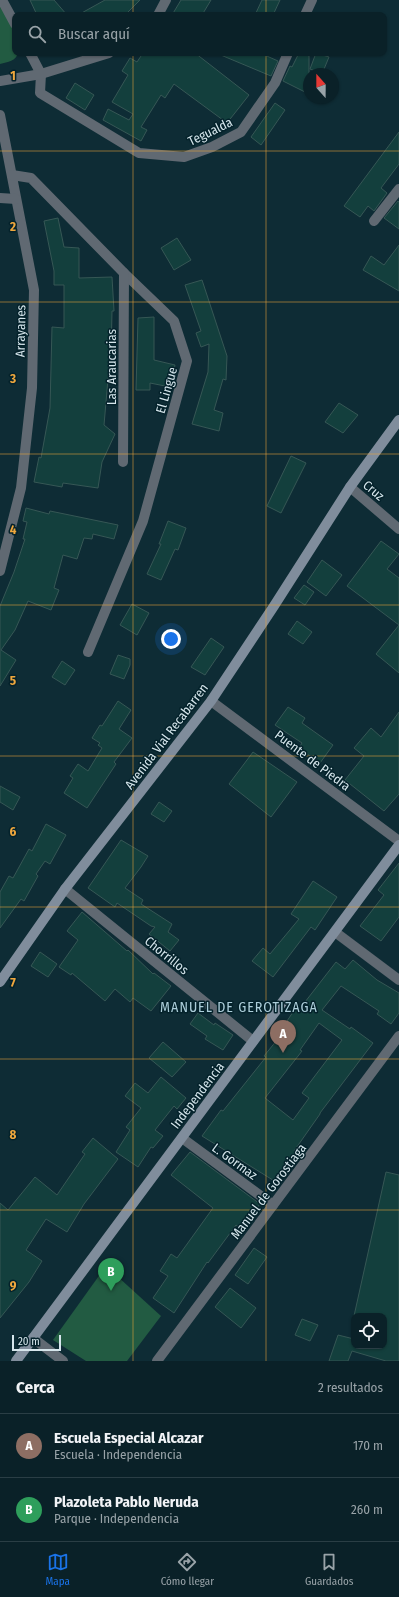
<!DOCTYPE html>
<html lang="es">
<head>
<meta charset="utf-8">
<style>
	:root { --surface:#0a2128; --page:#132930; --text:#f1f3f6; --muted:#99a3a8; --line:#2a3e45; --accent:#1a73e8 }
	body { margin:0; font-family:"Fira Sans Condensed",sans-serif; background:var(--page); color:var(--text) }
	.controls { position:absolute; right:12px; bottom:12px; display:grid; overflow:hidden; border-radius:8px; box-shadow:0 1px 3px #0004 }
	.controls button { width:36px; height:36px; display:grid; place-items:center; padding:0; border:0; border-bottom:1px solid var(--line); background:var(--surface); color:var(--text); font:20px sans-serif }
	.compass { position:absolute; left:303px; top:68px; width:36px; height:36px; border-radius:50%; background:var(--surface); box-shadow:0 1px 3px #0004; rotate:339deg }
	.scale { position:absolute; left:12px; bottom:10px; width:49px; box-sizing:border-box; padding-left:4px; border:2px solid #d6e6ec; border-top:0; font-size:11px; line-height:14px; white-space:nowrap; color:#d6e6ec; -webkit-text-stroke:3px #04222b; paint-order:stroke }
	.you { position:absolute; left:171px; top:639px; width:14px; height:14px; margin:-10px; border:3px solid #fff; border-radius:50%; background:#1a73e8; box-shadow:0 0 0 6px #1a73e833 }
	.badge { display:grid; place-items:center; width:26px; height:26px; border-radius:50%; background:var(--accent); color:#fff; font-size:13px; font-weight:700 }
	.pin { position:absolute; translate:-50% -33px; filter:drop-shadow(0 1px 2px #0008) }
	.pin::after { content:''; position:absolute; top:21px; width:14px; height:12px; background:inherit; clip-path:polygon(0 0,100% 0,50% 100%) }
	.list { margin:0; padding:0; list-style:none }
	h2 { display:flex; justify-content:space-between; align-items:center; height:52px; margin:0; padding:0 16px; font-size:17px }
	h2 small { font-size:13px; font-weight:400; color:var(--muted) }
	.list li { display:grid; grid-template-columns:26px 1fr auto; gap:12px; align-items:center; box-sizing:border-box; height:64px; padding:0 16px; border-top:1px solid var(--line) }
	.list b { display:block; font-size:15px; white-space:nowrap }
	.list p { margin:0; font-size:13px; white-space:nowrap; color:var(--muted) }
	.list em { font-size:13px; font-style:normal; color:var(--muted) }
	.icon { flex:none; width:22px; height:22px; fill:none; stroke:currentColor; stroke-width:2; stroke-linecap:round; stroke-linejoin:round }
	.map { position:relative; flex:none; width:399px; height:1361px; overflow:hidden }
	.search { position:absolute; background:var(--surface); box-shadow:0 1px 3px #0004; left:12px; right:12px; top:12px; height:44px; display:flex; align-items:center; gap:10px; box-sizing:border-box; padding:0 14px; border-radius:8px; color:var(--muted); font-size:15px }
	.sheet { height:180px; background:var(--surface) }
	nav { display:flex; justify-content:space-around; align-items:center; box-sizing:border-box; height:56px; border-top:1px solid var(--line); background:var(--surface); font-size:11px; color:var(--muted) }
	nav a { display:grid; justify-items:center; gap:2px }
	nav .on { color:var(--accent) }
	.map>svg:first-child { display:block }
	.green { fill:#225b42 }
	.building { fill:#133f3d; stroke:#365755; fill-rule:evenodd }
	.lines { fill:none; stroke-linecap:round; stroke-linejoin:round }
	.street { stroke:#606972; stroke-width:10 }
	.secondary { stroke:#808d9c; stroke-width:10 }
	.grid { fill:none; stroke:#efa73d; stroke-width:1; stroke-opacity:0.55 }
	.labels { text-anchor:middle; stroke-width:3; stroke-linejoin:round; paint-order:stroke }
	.street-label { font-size:13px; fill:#d6e6ec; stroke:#04222b }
	.neighbourhood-label { font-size:14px; letter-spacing:1px; fill:#adceda; stroke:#04222b }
	.grid-label { font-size:13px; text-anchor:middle; font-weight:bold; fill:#efa73d; stroke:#04222b; stroke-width:3; stroke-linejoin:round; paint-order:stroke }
</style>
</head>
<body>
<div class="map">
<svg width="399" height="1361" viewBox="0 0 399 1361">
	<rect width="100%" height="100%" fill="#0e2c35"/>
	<g class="green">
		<path d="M0 5C14 24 15 30 15 53H18C16 61 8 62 0 64Z"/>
		<polygon points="106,1266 161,1316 127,1361 86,1361 53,1340"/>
	</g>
	<g class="building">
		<polygon points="30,0 54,0 67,15 37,15"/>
		<polygon points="105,0 140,0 125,15 78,15"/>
		<polygon points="181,0 211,0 202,15 172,15"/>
		<polygon points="262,0 280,0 273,15 255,15"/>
		<polygon points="143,53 195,53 249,95 227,123 174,84 165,98 161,95 141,127 147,130 141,141 103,120 108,109 129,120 133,114 112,102 128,75 122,71 130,58 137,62"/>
		<polygon points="216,53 260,53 278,61 271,76"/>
		<polygon points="299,53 303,53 309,56 309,94 283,81 290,66 292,67"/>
		<polygon points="316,53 329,57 322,74 310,69"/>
		<polygon points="75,83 94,95 85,110 66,98"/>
		<polygon points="275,103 285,110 261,145 251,137"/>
		<polygon points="399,132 399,164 381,188 387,193 374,211 368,206 360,217 344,206"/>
		<polygon points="398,201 399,202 399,229 384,218"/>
		<polygon points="58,218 64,247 79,248 79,278 112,277 114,311 112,311 111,356 110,356 104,425 115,434 102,462 98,488 63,483 62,487 34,482 39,457 41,458 50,408 52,327 64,328 64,285 54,285 54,271 44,221"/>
		<polygon points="177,238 191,260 174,270 161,248"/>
		<polygon points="399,245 399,291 363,270 371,256 384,265"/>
		<polygon points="202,280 227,356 226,380 223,379 214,410 223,413 219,431 192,424 208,372 209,344 201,347 196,333 201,331 185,285"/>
		<polygon points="154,317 154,360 175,365 170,387 150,383 150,390 136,390 138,318"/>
		<polygon points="339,403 358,415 343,433 325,422"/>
		<polygon points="291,456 306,463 281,513 267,506"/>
		<polygon points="26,508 49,514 50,511 118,525 114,539 93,534 92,539 84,538 77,559 63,555 54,588 59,590 51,610 28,601 15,630 1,650 16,660 0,686 0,606 14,572 25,539 23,539 27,522 23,521"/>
		<polygon points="168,521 186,528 178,550 175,549 161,580 147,574 161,544 159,544"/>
		<polygon points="381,541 399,554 387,569 399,578 399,625 347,586"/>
		<polygon points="322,560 342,575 326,596 307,582"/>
		<polygon points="304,585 314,592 305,605 294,598"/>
		<polygon points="132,604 149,613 137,635 120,625"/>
		<polygon points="297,621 312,632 303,644 288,634"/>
		<polygon points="399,625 399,673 376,654"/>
		<polygon points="211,638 224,647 205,675 191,667"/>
		<polygon points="118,655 130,659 130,665 124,679 110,674"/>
		<polygon points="62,661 75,670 65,685 52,677"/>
		<polygon points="118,701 131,710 119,729 132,738 114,762 116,764 87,808 64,793 73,778 70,776 78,764 88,771 102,748 98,745 100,743 92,738 100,725 102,726"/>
		<polygon points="288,707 305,718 302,723 333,745 320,763 299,748 302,743 275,725"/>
		<polygon points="399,712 399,794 384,811 345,780 364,756 354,748 371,728 381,737"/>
		<polygon points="253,752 297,782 271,817 229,784"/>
		<polygon points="0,786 20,797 13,810 0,802"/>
		<polygon points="159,802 172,811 164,822 151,814"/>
		<polygon points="46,824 66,835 50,864 45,861 36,874 38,876 24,901 21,899 0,928 0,892 9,876 13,878 29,849 32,851"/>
		<polygon points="121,840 148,856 141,867 125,888 143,900 141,904 172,924 168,932 179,940 170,951 149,934 155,927 151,926 117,903 115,907 88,888"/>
		<polygon points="399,863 399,917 381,941 360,926 384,895 378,890"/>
		<polygon points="313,881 337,897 315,930 311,927 273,977 252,961 263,948 270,954 299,919 291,914"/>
		<polygon points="82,912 127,951 128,950 153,974 154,973 171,986 151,1011 133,998 130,1002 115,989 105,1001 72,973 71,975 59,967 78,940 67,931"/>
		<polygon points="40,952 57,964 48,977 31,966"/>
		<path d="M353 960 377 980 399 993V1013L391 1024 377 1014 379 1011 341 986 322 1010 350 1029 351 1027 373 1043 320 1113V1114L294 1151 295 1152 276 1182 202 1136 221 1110 223 1111 266 1057 264 1056 286 1029 283 1027 295 1009 298 1011 336 962 345 969ZM319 1023 342 1040 302 1093 309 1098 293 1120 265 1098 302 1051 300 1050Z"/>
		<polygon points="198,1013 214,1025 215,1023 233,1035 223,1050 205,1039 207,1036 190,1024"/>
		<polygon points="163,1042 186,1062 172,1077 149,1058"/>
		<polygon points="161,1077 186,1098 177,1109 174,1106 155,1130 163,1136 153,1148 151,1147 138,1167 116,1152 130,1130 126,1127 141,1108 125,1096 135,1083 148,1093"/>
		<polygon points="93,1138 118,1159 84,1204 67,1232 46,1219 26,1250 42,1261 29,1282 0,1318 0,1203 8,1210 35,1177 57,1195 85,1154 82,1152"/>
		<polygon points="190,1152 260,1204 241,1229 236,1225 208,1263 207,1262 174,1313 153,1298 168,1276 160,1271 171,1254 177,1258 213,1208 171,1175"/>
		<polygon points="386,1172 399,1175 399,1361 386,1361 352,1351 348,1361 329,1361 338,1335 354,1339 354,1346 384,1346 384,1316 354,1316"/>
		<polygon points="254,1248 267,1257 248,1284 235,1275"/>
		<polygon points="230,1288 256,1308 241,1328 215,1307"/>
		<polygon points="302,1319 318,1325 310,1341 295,1335"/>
	</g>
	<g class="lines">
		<g class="street">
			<polyline points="2,0 15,24"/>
			<polyline points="158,15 166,0"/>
			<polyline points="305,15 312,0"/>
			<polyline points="30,53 41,74 40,93 139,153 184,157 212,147 241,132 275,83 288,53"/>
			<polyline points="0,81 41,74 109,53"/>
			<polyline points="0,115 34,290 32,388 21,488 0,571"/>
			<polyline points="12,175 31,178 124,273 174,321 187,361 143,521 88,652"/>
			<polyline points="0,198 16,199"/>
			<polyline points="374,221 399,189"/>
			<polyline points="123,462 124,273"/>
			<polyline points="350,487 399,529"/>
			<polyline points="211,701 399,841"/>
			<polyline points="65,889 253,1041"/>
			<polyline points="335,932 399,980"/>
			<polyline points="182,1138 273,1205"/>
			<polyline points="33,1338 63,1361"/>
			<polyline points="157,1361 399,1036"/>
		</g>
		<g class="secondary">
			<polyline points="0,982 65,889 211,701 274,606 350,487 399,420"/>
			<polyline points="16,1361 399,845"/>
		</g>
	</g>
	<path class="grid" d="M133 0V15M266 0V15M133 53V1361M266 53V1361M0 151H399M0 302H399M0 454H399M0 605H399M0 756H399M0 907H399M0 1059H399M0 1210H399"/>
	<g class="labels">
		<g class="street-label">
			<text transform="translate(210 131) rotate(-26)" y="5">Tegualda</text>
			<text transform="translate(20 331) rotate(-89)" y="5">Arrayanes</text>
			<text transform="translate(111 367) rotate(-90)" y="5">Las Araucarias</text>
			<text transform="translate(166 390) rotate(-74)" y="5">El Lingue</text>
			<text transform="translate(374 490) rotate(40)" y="5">Cruz</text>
			<text transform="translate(166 736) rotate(-53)" y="5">Avenida Vial Recabarren</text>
			<text transform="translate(313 760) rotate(37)" y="5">Puente de Piedra</text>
			<text transform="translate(167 955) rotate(39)" y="5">Chorrillos</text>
			<text transform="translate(197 1095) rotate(-53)" y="5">Independencia</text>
			<text transform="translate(235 1161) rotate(36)" y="5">L. Gormaz</text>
			<text transform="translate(268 1191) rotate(-53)" y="5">Manuel de Gorostiaga</text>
		</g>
		<g class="neighbourhood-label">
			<text x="239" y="1012">MANUEL DE GEROTIZAGA</text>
		</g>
	</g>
	<g class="grid-label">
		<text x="13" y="80">1</text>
		<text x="13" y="231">2</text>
		<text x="13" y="383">3</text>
		<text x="13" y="534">4</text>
		<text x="13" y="685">5</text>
		<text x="13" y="836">6</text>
		<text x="13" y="987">7</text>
		<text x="13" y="1139">8</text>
		<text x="13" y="1290">9</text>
	</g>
</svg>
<div class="controls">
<button><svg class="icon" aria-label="locate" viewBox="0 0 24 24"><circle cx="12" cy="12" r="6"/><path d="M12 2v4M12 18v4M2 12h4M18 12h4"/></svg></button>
</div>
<svg class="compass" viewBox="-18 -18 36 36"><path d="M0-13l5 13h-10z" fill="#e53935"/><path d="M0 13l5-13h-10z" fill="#99a3a8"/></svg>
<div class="scale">20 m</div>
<div class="you"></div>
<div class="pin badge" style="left:283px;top:1053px;background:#8d6e63">A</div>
<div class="pin badge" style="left:111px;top:1291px;background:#2e9e5b">B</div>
<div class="search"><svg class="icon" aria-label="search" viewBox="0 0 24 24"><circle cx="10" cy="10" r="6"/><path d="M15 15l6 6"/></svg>Buscar aquí</div>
</div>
<section class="sheet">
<h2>Cerca<small>2 resultados</small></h2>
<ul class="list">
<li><span class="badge" style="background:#8d6e63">A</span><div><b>Escuela Especial Alcazar</b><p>Escuela · Independencia</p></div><em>170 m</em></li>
<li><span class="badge" style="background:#2e9e5b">B</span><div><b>Plazoleta Pablo Neruda</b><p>Parque · Independencia</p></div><em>260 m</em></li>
</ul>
</section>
<nav>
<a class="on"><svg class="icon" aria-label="map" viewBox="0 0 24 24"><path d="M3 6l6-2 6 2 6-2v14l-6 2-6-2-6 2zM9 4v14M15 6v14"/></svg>Mapa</a>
<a><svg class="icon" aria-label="directions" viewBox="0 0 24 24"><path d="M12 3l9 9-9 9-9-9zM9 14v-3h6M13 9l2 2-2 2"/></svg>Cómo llegar</a>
<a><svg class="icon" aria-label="saved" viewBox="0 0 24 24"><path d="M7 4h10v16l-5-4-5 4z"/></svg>Guardados</a>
</nav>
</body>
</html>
